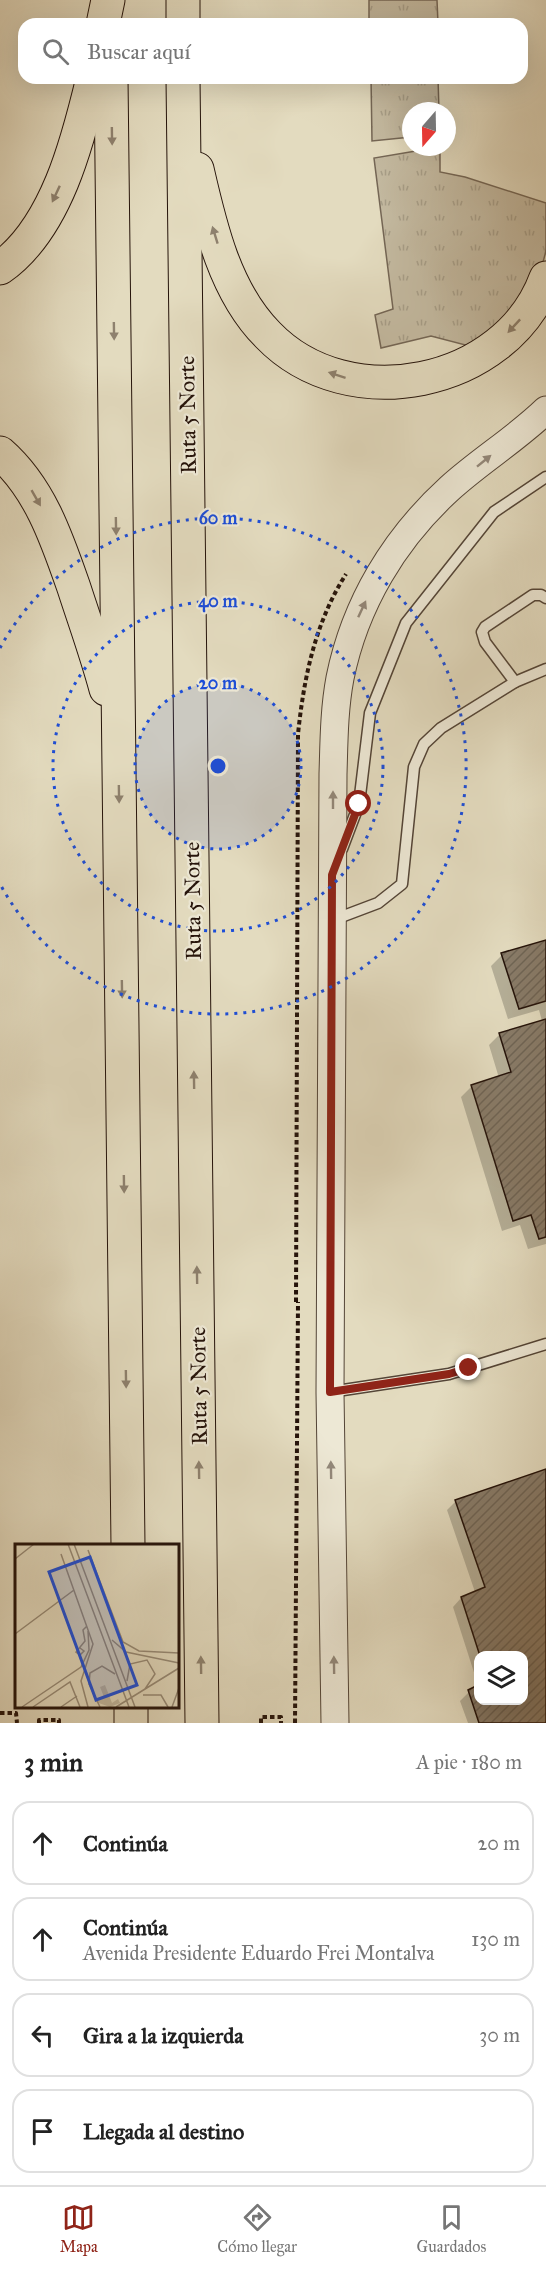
<!DOCTYPE html>
<html lang="es">
<head>
<meta charset="utf-8">
<style>
	:root { --surface:#fff; --page:#f6f6f6; --text:#222; --muted:#767676; --line:#e0e0e0; --accent:#8f2418 }
	body { margin:0; font-family:"IM FELL Great Primer",serif; background:var(--page); color:var(--text) }
	.controls { position:absolute; right:18px; bottom:18px; display:grid; overflow:hidden; border-radius:12px; box-shadow:0 6px 24px #0002 }
	.controls button { width:54px; height:54px; display:grid; place-items:center; padding:0; border:0; border-bottom:2px solid var(--line); background:var(--surface); color:var(--text); font:30px sans-serif }
	.compass { position:absolute; left:402px; top:102px; width:54px; height:54px; border-radius:50%; background:var(--surface); box-shadow:0 6px 24px #0002; rotate:200deg }
	.stop { position:absolute; width:18px; height:18px; margin:-14px; border:4px solid #8f2418; border-radius:50%; background:#fff }
	.stop.end { background:#8f2418; border-color:#fff; box-shadow:0 2px 6px #0008 }
	.list { margin:0; padding:0; list-style:none }
	h2 { display:flex; justify-content:space-between; align-items:center; height:78px; margin:0; padding:0 24px; font-size:26px }
	h2 small { font-size:20px; font-weight:400; color:var(--muted) }
	.list li { display:grid; grid-template-columns:39px 1fr auto; gap:18px; align-items:center; box-sizing:border-box; height:84px; margin:0 12px 12px; padding:0 12px; border:2px solid var(--line); border-radius:18px }
	.list b { display:block; font-size:22px; white-space:nowrap }
	.list p { margin:0; font-size:20px; white-space:nowrap; color:var(--muted) }
	.list em { font-size:20px; font-style:normal; color:var(--muted) }
	.icon { flex:none; width:33px; height:33px; fill:none; stroke:currentColor; stroke-width:2; stroke-linecap:round; stroke-linejoin:round }
	.map { position:relative; flex:none; width:546px; height:1723px; overflow:hidden }
	.search { position:absolute; background:var(--surface); box-shadow:0 6px 24px #0002; left:18px; right:18px; top:18px; height:66px; display:flex; align-items:center; gap:15px; box-sizing:border-box; padding:0 21px; border-radius:18px; color:var(--muted); font-size:22px }
	.sheet { height:462px; background:var(--surface) }
	nav { display:flex; justify-content:space-around; align-items:center; box-sizing:border-box; height:84px; border-top:2px solid var(--line); background:var(--surface); font-size:16px; color:var(--muted) }
	nav a { display:grid; justify-items:center; gap:3px }
	nav .on { color:var(--accent) }
	.map>svg:first-child { display:block }
	.grass { fill:url(#grass-tufts); stroke:#746655; stroke-width:1.5 }
	.shadow { fill:#0003 }
	.building { fill:url(#building-hatch); stroke:#25130a; stroke-width:1.5 }
	.lines { fill:none; stroke-linecap:round; stroke-linejoin:round }
	.service-casing { stroke:#544537; stroke-width:13 }
	.tertiary-casing { stroke:#544537; stroke-width:29 }
	.motorway-casing { stroke:#25130a; stroke-width:35 }
	.path { stroke:#25130a; stroke-width:4; stroke-dasharray:4.5 3; stroke-linecap:butt }
	.service { stroke:#ede8d5; stroke-width:10 }
	.tertiary { stroke:#ede8d5; stroke-width:27 }
	.motorway { stroke:#e3dbbf; stroke-width:33 }
	.oneway { fill:#8e816e }
	.oneway2 { fill:#93887a }
	.route { stroke:#8f2418; stroke-width:8 }
	.ring { fill:none; stroke:#1d4ed8; stroke-width:3; stroke-dasharray:3 6 }
	.labels { text-anchor:middle; stroke-width:4.5; stroke-linejoin:round; paint-order:stroke }
	.street-label { font-size:22px; fill:#25130a; stroke:#ede8d5 }
	.inset-road { fill:none; stroke:#978b77; stroke-width:1.5 }
	.view { fill:#1d4ed8; fill-opacity:0.15; stroke:#1d4ed8; stroke-width:3 }
	.inset-edge { fill:none; stroke:#25130a; stroke-width:3 }
	.centre { fill:#1d4ed8; stroke:#ede8d5; stroke-width:3 }
	.ring-label { font-size:18px; text-anchor:middle; font-weight:bold; fill:#1d4ed8; stroke:#ede8d5; stroke-width:4.5; stroke-linejoin:round; paint-order:stroke }
</style>
</head>
<body>
<div class="map">
<svg width="546" height="1723" viewBox="0 0 546 1723">
	<defs>
		<pattern id="grass-tufts" width="24" height="20" patternUnits="userSpaceOnUse" patternTransform="scale(1.5)"><rect width="24" height="20" fill="#c3b9a0"/><path d="M3 7l-1-3M5 7V3M7 7l1-3M15 17l-1-3M17 17v-4M19 17l1-3" fill="none" stroke="#a79e88"/></pattern>
		<pattern id="building-hatch" width="6" height="6" patternUnits="userSpaceOnUse" patternTransform="scale(1.5)"><rect width="6" height="6" fill="#887b68"/><path d="M-1 1l2-2M0 6l6-6M5 7l2-2" fill="none" stroke="#6f6454"/></pattern>
	</defs>
	<rect width="100%" height="100%" fill="#e3dbbf"/>
	<filter id="stains"><feTurbulence type="fractalNoise" baseFrequency=".00333" numOctaves="4"/><feColorMatrix values="0 0 0 0 .2 0 0 0 0 .09 0 0 0 0 .02 0 0 0 .5 -.17"/></filter>
	<radialGradient id="worn" r=".72"><stop offset=".6" stop-color="#630" stop-opacity="0"/><stop offset="1" stop-color="#630" stop-opacity=".3"/></radialGradient>
	<g class="grass">
		<polygon points="369,0 437,0 438,24 369,24"/>
		<polygon points="371,78 438,78 439,111 411,111 411,137 372,141"/>
		<path d="M440 147V172L465 177 546 203C546 218 546 234 546 249 540 293 503 320 473 347L431 336 381 348 375 315 393 309 374 158Z"/>
	</g>
	<g class="shadow">
		<polygon points="546,941 546,1244 528,1249 520,1225 502,1231 461,1097 472,1086 499,1078 489,1045 500,1034 542,1021 539,1010 508,1019 491,966 502,955"/>
		<polygon points="546,1471 546,1723 468,1723 460,1701 469,1692 478,1687 478,1700 524,1700 524,1656 478,1656 478,1685 453,1607 461,1598 475,1592 447,1510 456,1501"/>
	</g>
	<g class="building">
		<polygon points="546,940 546,1001 519,1009 501,953"/>
		<polygon points="546,1019 546,1237 539,1239 531,1215 513,1221 471,1085 511,1072 499,1033"/>
		<polygon points="546,1469 546,1723 479,1723 468,1690 478,1685 478,1700 524,1700 524,1656 480,1656 461,1597 485,1587 455,1500"/>
	</g>
	<g class="lines">
		<g class="service-casing">
			<g id="service">
				<polyline points="515,682 485,642 482,632 485,627 533,595 541,595 546,598"/>
				<polyline points="342,849 359,804 370,713 406,623 494,512 546,477"/>
				<polyline points="333,920 378,903 402,884 414,767 424,744 441,728 515,682 546,669"/>
				<polyline points="330,1392 449,1374 546,1344"/>
			</g>
		</g>
		<g class="tertiary-casing">
			<path id="tertiary" d="M335 1723 330 1392 333 774C334 742 334 710 340 678 355 604 394 539 450 488 481 460 516 439 546 410"/>
		</g>
		<g class="motorway-casing">
			<g id="motorway">
				<polyline points="183,0 183,24"/>
				<polyline points="103,24 108,0"/>
				<polyline points="111,78 128,1546"/>
				<polyline points="183,78 202,1723"/>
				<path d="M197 169C210 226 225 292 268 335 348 418 506 387 546 278"/>
				<path d="M0 268C56 229 78 141 93 78"/>
				<path d="M0 453C40 488 57 539 74 588 85 622 97 655 106 689"/>
				<polyline points="131,1706 131,1723"/>
			</g>
		</g>
		<g class="path">
			<path d="M296 1302 298 734C304 677 315 623 346 574"/>
			<polyline points="0,1713 16,1713 17,1723"/>
			<polyline points="39,1723 39,1720 59,1720 59,1723"/>
			<polyline points="261,1723 261,1717 281,1717 281,1723"/>
			<polyline points="295,1723 298,1302"/>
		</g>
		<use href="#service" class="service"/>
		<use href="#tertiary" class="tertiary"/>
		<use href="#motorway" class="motorway"/>
	</g>
	<defs><path id="oneway-solid" d="M-6-.8H1V-3.2L6.5 0L1 3.2V.8H-6Z" transform="scale(1.5)"/></defs>
	<g class="oneway">
		<use href="#oneway-solid" transform="translate(112 136) rotate(89)"/>
		<use href="#oneway-solid" transform="translate(56 194) rotate(115)"/>
		<use href="#oneway-solid" transform="translate(215 235) rotate(-107)"/>
		<use href="#oneway-solid" transform="translate(514 326) rotate(133)"/>
		<use href="#oneway-solid" transform="translate(114 331) rotate(89)"/>
		<use href="#oneway-solid" transform="translate(337 375) rotate(-162)"/>
		<use href="#oneway-solid" transform="translate(36 498) rotate(60)"/>
		<use href="#oneway-solid" transform="translate(116 526) rotate(89)"/>
		<use href="#oneway-solid" transform="translate(119 794) rotate(89)"/>
		<use href="#oneway-solid" transform="translate(122 989) rotate(89)"/>
		<use href="#oneway-solid" transform="translate(194 1080) rotate(-91)"/>
		<use href="#oneway-solid" transform="translate(124 1184) rotate(89)"/>
		<use href="#oneway-solid" transform="translate(197 1275) rotate(-91)"/>
		<use href="#oneway-solid" transform="translate(126 1379) rotate(89)"/>
		<use href="#oneway-solid" transform="translate(199 1470) rotate(-91)"/>
		<use href="#oneway-solid" transform="translate(201 1665) rotate(-91)"/>
	</g>
	<g class="oneway2">
		<use href="#oneway-solid" transform="translate(484 461) rotate(-39)"/>
		<use href="#oneway-solid" transform="translate(362 609) rotate(-65)"/>
		<use href="#oneway-solid" transform="translate(333 800) rotate(-90)"/>
		<use href="#oneway-solid" transform="translate(331 1470) rotate(-91)"/>
		<use href="#oneway-solid" transform="translate(334 1665) rotate(-91)"/>
	</g>
	<g class="lines">
		<polyline class="route" points="359,804 332,875 330,1392 449,1374 469,1368"/>
	</g>
	<circle cx="218" cy="766" r="83" fill="#1d4ed8" fill-opacity=".12"/>
	<g class="ring">
		<circle cx="218" cy="766" r="83"/>
		<circle cx="218" cy="766" r="165"/>
		<path d="M0 648A248 248 0 1 1 0 884"/>
	</g>
	<g class="labels">
		<g class="street-label">
			<text transform="translate(187 415) rotate(-91)" y="8">Ruta 5 Norte</text>
			<text transform="translate(192 901) rotate(-91)" y="8">Ruta 5 Norte</text>
			<text transform="translate(198 1386) rotate(-91)" y="8">Ruta 5 Norte</text>
		</g>
	</g>
	<g transform="translate(15 1544)">
		<rect width="164" height="164" fill="#e3dbbf"/>
		<path d="M90 141 97 159 103 155 105 159 95 163 81 158 89 153 85 143Z" fill="#c3b9a0"/>
		<path class="inset-road" d="M53 0 114 163M59 0 120 163M73 6 108 98 124 107 164 109M46 10 78 100 66 137 73 163M0 15 19 0M0 90 59 46M97 96 111 108 164 119M65 104 69 107 65 111 61 108 70 97 68 86 72 82M112 137 115 120 132 116 140 130 130 145M128 151H146L153 163M7 163 66 123 74 106 73 87M18 163 55 138 65 163M46 163 62 152M85 163 74 140 75 129 87 122 100 130M101 163 164 124M157 163 164 144"/>
		<path class="view" d="M75 13 122 141 81 156 34 28Z"/>
		<rect width="164" height="164" class="inset-edge"/>
	</g>
	<circle cx="218" cy="766" r="9" class="centre"/>
	<g class="ring-label">
		<text x="218" y="524">60 m</text>
		<text x="218" y="607">40 m</text>
		<text x="218" y="689">20 m</text>
	</g>
	<rect width="100%" height="100%" filter="url(#stains)"/>
	<rect width="100%" height="100%" fill="url(#worn)"/>
</svg>
<div class="controls">
<button><svg class="icon" aria-label="layers" viewBox="0 0 24 24"><path d="M12 4l9 5-9 5-9-5zM3 14l9 5 9-5"/></svg></button>
</div>
<svg class="compass" viewBox="-18 -18 36 36"><path d="M0-13l5 13h-10z" fill="#e53935"/><path d="M0 13l5-13h-10z" fill="#767676"/></svg>
<div class="stop" style="left:359px;top:804px"></div>
<div class="stop end" style="left:469px;top:1368px"></div>
<div class="search"><svg class="icon" aria-label="search" viewBox="0 0 24 24"><circle cx="10" cy="10" r="6"/><path d="M15 15l6 6"/></svg>Buscar aquí</div>
</div>
<section class="sheet">
<h2>3 min<small>A pie · 180 m</small></h2>
<ul class="list">
<li><svg class="icon" aria-label="ahead" viewBox="0 0 24 24"><path d="M12 20V5M6 11l6-6 6 6"/></svg><div><b>Continúa</b></div><em>20 m</em></li>
<li><svg class="icon" aria-label="ahead" viewBox="0 0 24 24"><path d="M12 20V5M6 11l6-6 6 6"/></svg><div><b>Continúa</b><p>Avenida Presidente Eduardo Frei Montalva</p></div><em>130 m</em></li>
<li><svg class="icon" aria-label="left" viewBox="0 0 24 24"><path d="M17 20v-9H6M10 6l-5 5 5 5"/></svg><div><b>Gira a la izquierda</b></div><em>30 m</em></li>
<li><svg class="icon" aria-label="arrive" viewBox="0 0 24 24"><path d="M6 21V4h12l-3 4 3 4H6"/></svg><div><b>Llegada al destino</b></div></li>
</ul>
</section>
<nav>
<a class="on"><svg class="icon" aria-label="map" viewBox="0 0 24 24"><path d="M3 6l6-2 6 2 6-2v14l-6 2-6-2-6 2zM9 4v14M15 6v14"/></svg>Mapa</a>
<a><svg class="icon" aria-label="directions" viewBox="0 0 24 24"><path d="M12 3l9 9-9 9-9-9zM9 14v-3h6M13 9l2 2-2 2"/></svg>Cómo llegar</a>
<a><svg class="icon" aria-label="saved" viewBox="0 0 24 24"><path d="M7 4h10v16l-5-4-5 4z"/></svg>Guardados</a>
</nav>
</body>
</html>
